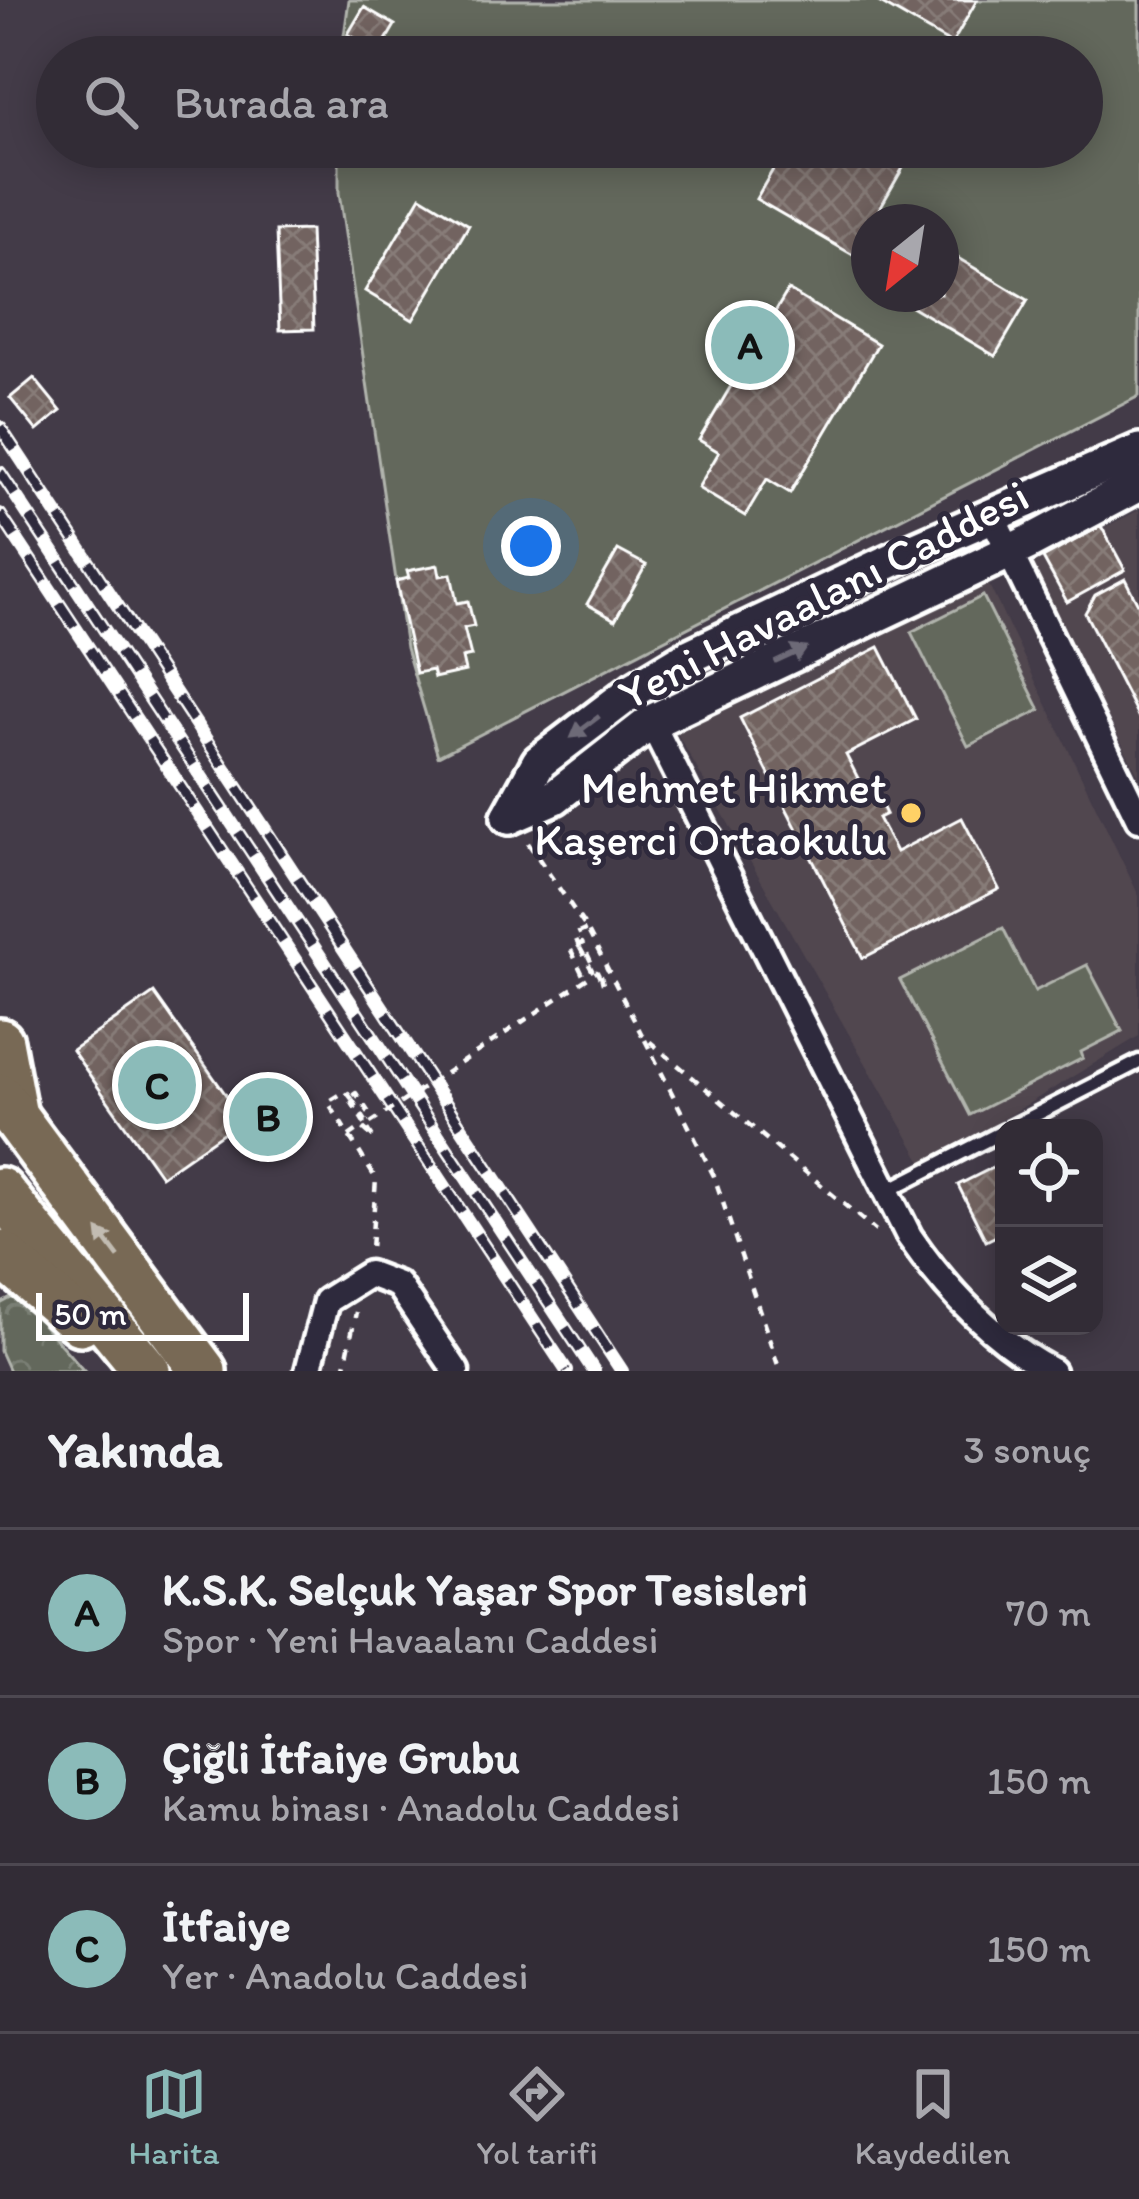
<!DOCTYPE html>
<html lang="tr">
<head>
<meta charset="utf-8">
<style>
	:root { --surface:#322c36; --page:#3a343e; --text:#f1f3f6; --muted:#a8a7ad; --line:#4d4851; --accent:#8bbbb9 }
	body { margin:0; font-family:Itim,sans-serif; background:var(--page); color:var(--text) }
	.controls { position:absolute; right:36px; bottom:36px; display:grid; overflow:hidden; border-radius:24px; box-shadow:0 6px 30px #0003 }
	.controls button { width:108px; height:108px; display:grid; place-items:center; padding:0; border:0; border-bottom:3px solid var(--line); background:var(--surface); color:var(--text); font:60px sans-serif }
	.compass { position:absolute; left:851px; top:204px; width:108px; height:108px; border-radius:50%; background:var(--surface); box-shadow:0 6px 30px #0003; rotate:210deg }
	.scale { position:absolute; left:36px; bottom:30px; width:213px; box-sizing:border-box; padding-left:12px; border:6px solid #fff; border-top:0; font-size:33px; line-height:42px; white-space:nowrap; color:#fff; -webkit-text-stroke:9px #2f2a3d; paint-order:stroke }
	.you { position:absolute; left:531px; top:546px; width:42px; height:42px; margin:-30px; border:9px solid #fff; border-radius:50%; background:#1a73e8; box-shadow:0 0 0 18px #1a73e833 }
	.badge { display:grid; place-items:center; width:78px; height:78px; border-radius:50%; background:var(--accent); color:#111; font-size:39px; font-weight:700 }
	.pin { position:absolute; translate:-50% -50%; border:6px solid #fff; box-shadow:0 3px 12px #0006 }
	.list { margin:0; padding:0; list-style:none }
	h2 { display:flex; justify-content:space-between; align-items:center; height:156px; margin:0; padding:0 48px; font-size:51px }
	h2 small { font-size:39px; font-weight:400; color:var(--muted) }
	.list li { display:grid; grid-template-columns:78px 1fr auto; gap:36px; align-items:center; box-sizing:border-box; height:168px; padding:0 48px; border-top:3px solid var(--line) }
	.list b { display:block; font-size:45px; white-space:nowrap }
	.list p { margin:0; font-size:39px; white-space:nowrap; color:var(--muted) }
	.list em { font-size:39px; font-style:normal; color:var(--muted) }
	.icon { flex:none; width:66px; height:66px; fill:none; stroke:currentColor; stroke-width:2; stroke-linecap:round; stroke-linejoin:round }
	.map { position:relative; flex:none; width:1139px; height:1371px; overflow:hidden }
	.search { position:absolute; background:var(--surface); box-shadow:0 6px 30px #0003; left:36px; right:36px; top:36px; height:132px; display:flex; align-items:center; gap:30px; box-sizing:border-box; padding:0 42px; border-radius:66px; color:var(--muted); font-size:45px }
	.sheet { height:660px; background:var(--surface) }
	nav { display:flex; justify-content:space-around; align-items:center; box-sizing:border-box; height:168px; border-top:3px solid var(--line); background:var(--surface); font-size:33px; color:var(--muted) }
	nav a { display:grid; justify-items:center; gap:6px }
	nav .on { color:var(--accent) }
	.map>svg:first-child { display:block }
	.built { fill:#51474f }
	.green { fill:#63685b; stroke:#b1b4ad; stroke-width:3; fill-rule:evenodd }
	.park { fill:url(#park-crowns); stroke:#b1b4ad; stroke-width:3 }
	.building { fill:url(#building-cross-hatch); stroke:#fff; stroke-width:3 }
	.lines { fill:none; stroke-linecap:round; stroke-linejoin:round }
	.lane-casing { stroke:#fff; stroke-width:21 }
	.street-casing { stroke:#fff; stroke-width:33 }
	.secondary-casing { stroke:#fff; stroke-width:42 }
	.highway-casing { stroke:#fff; stroke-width:54 }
	.path { stroke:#fff; stroke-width:4.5; stroke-dasharray:9 9; stroke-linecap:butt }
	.lane { stroke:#2f2a3d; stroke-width:12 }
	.street { stroke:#2f2a3d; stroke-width:24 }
	.secondary { stroke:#2f2a3d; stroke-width:33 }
	.highway { stroke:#786954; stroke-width:45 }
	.rail-casing { stroke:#fff; stroke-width:14 }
	.rail { stroke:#2f2a3d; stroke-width:9; stroke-dasharray:27; stroke-linecap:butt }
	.path-bridge { stroke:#fff; stroke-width:4.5; stroke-dasharray:9 9; stroke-linecap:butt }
	.oneway { fill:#6d6a77 }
	.oneway2 { fill:#c2bcb2 }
	.poi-dot { fill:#ffd166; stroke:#2f2a3d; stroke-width:4.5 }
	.labels { text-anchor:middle; stroke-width:10; stroke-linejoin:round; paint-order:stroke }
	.street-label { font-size:45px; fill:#fff; stroke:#2f2a3d }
	.poi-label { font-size:45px; fill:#fff; stroke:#2f2a3d; text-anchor:end }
</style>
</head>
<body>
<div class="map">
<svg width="1139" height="1371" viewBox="0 0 1139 1371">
	<defs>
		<pattern id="park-crowns" width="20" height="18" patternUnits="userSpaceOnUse" patternTransform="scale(3)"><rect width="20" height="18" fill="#63685b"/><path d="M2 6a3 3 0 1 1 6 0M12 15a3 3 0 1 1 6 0" fill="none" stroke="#7a7f74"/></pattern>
		<pattern id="building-cross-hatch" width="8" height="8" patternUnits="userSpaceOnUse" patternTransform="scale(3)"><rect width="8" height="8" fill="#726460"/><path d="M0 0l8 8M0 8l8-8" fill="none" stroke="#877b78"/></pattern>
	</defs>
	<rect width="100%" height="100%" fill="#433b48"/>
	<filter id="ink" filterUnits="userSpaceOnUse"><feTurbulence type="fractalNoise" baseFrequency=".00833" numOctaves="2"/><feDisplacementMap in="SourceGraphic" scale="24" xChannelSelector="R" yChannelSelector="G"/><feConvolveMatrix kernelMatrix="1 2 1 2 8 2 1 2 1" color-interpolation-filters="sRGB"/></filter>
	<g filter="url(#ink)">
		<g class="built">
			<polygon points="1139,510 1139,776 1029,566"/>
			<polygon points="988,583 1139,896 1139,1036 925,1167 675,730"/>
		</g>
		<g class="green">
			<path d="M349 0H1139V396L438 756 406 648 339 193V147H1082V57H341ZM869 222H941V294H869Z"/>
			<polygon points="983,596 1040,710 968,746 911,632"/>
			<polygon points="1003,928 1035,991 1087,965 1122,1031 1081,1052 1083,1058 970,1115 900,980"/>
		</g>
		<polygon class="park" points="17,1295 84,1371 9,1371 0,1351 0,1304"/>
		<g class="building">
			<polygon points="875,0 977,0 952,44"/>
			<polygon points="364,7 395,25 379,52 348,34"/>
			<polygon points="786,147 915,147 853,255 756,199"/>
			<polygon points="421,196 469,225 413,320 365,291"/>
			<polygon points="310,230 314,329 280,330 276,231"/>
			<polygon points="941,248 1028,300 995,356 891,294 941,294"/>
			<polygon points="788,290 878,344 790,493 767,479 745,516 698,488 719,452 699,440"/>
			<polygon points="34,378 61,411 37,431 10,398"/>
			<polygon points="1101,526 1125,570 1067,602 1043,558"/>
			<polygon points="618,550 646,565 615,620 587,604"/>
			<polygon points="438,565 440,576 451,574 457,603 468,601 474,626 464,628 471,656 462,658 465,671 434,678 432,670 416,673 396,581 409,578 407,571"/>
			<polygon points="1125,579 1139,606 1139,718 1085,613 1095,595"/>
			<polygon points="879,647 916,719 846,755 863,788 871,784 886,814 878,818 896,852 962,818 999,889 863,958 740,718"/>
			<polygon points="154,993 243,1119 161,1176 72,1050"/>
			<polygon points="1004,1162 1004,1232 986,1241 958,1185"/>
		</g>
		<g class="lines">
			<g class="lane-casing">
				<g id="lane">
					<polyline points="1010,1128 1139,1062"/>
					<polyline points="887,1191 1004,1131"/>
				</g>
			</g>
			<g class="street-casing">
				<g id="street">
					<polyline points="993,518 1139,819"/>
					<path d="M651 722 909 1236C946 1290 993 1340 1052 1371"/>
					<polyline points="308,1371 326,1301 369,1274 398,1285 456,1371"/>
				</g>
			</g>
			<g class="secondary-casing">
				<g id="secondary">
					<polyline points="509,817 539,762 635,689 690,656 909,552 1139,451"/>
					<polyline points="509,817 555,797 651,722 1028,543 1139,484"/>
				</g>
			</g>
			<g class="highway-casing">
				<g id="highway">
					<polyline points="0,1042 14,1116"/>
					<polyline points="0,1097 203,1371"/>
					<polyline points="0,1191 147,1371"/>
					<polyline points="0,1253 80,1322"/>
				</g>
			</g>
			<g class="path">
				<polyline points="528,843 587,929 642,1035 876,1231"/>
				<polyline points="580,948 574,935 587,929"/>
				<polyline points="603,984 600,972 608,968"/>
				<polyline points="645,1040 714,1176 780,1371"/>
				<polyline points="352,1099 346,1091 328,1102 376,1179 371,1249"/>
				<polyline points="349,1136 362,1127 373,1137"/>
				<polyline points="344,1371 356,1312"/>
			</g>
			<use href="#lane" class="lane"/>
			<use href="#street" class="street"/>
			<use href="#secondary" class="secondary"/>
			<use href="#highway" class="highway"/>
			<g class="rail-casing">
				<g id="rail">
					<polyline points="0,427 622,1371"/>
					<polyline points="0,472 594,1371"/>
					<polyline points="0,514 567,1371"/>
				</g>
			</g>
			<use href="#rail" class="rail"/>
			<g class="path-bridge">
				<polyline points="580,948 592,970 583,975 570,948 582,943 595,970"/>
				<polyline points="352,1099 365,1120 371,1116 356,1093 349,1098 366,1126"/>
				<polyline points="373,1137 366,1126 597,972 603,984"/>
			</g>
		</g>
		<defs><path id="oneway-solid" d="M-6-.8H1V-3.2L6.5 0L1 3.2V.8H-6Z" transform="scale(3)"/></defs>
		<g class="oneway">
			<use href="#oneway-solid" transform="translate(791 655) rotate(-25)"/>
			<use href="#oneway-solid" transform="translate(585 727) rotate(143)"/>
		</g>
		<use class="oneway2" href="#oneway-solid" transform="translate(108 1243) rotate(-127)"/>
	</g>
	<circle class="poi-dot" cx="911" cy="813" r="12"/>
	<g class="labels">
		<g class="street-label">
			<text transform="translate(823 594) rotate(-27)" y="16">Yeni Havaalanı Caddesi</text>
		</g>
		<g class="poi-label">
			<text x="887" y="803">Mehmet Hikmet<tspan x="887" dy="52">Kaşerci Ortaokulu</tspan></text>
		</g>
	</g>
</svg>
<div class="controls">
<button><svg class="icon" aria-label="locate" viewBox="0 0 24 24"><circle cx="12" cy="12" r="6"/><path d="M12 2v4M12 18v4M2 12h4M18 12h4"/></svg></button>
<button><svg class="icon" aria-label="layers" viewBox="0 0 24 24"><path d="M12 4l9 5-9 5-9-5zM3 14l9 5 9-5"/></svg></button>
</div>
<svg class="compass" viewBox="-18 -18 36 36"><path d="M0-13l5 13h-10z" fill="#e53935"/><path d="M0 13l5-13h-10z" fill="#a8a7ad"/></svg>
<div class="scale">50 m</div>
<div class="you"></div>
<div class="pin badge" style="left:750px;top:345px">A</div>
<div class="pin badge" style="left:268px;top:1117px">B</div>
<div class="pin badge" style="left:157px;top:1085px">C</div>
<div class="search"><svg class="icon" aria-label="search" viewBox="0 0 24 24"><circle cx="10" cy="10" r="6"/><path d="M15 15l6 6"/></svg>Burada ara</div>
</div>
<section class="sheet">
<h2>Yakında<small>3 sonuç</small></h2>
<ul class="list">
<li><span class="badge">A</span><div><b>K.S.K. Selçuk Yaşar Spor Tesisleri</b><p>Spor · Yeni Havaalanı Caddesi</p></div><em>70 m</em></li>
<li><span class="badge">B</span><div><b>Çiğli İtfaiye Grubu</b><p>Kamu binası · Anadolu Caddesi</p></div><em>150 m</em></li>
<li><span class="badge">C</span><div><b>İtfaiye</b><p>Yer · Anadolu Caddesi</p></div><em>150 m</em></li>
</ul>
</section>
<nav>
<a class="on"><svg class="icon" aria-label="map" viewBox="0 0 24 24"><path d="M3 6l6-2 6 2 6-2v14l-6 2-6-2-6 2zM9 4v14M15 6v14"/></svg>Harita</a>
<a><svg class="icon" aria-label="directions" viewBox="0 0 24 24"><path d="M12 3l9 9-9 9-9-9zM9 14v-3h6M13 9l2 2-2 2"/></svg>Yol tarifi</a>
<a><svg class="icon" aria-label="saved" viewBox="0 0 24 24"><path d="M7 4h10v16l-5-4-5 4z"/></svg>Kaydedilen</a>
</nav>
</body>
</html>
